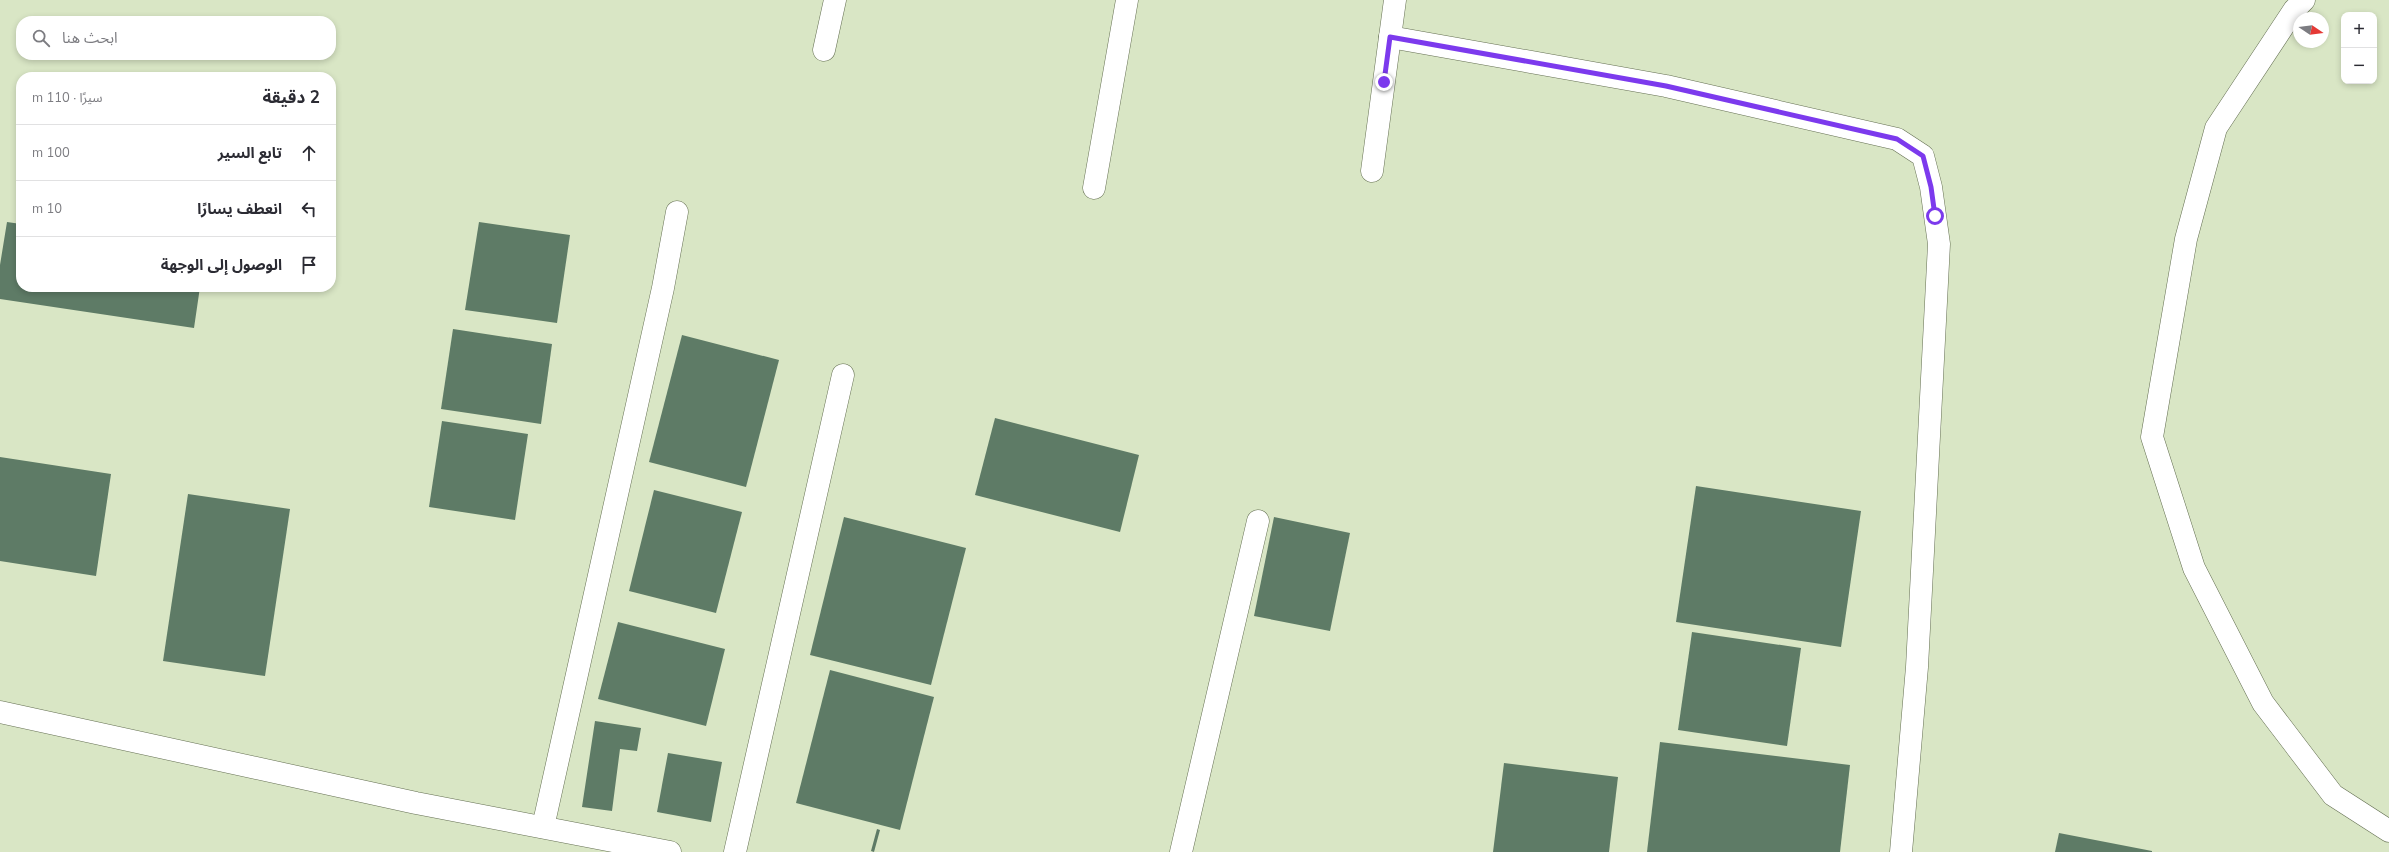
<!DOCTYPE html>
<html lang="ar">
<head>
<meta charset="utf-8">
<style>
	:root { --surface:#fff; --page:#f2f2f3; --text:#2b2b33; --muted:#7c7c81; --line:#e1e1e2 }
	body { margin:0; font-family:"Nunito Sans","Noto Sans Arabic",sans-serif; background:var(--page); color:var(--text); direction:rtl }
	.controls { position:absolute; right:12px; top:12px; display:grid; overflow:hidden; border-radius:8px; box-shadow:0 2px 6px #0003 }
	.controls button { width:36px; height:36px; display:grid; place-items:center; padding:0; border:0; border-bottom:1px solid var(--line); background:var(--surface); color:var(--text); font:20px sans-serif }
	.compass { position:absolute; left:2293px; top:12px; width:36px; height:36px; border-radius:50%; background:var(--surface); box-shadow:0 2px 6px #0003; rotate:103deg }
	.stop { position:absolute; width:12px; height:12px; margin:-9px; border:3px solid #7c3aed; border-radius:50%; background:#fff }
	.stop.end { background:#7c3aed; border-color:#fff; box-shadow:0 1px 4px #0008 }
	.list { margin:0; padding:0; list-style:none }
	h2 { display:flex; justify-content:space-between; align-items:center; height:52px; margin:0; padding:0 16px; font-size:17px }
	h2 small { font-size:13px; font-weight:400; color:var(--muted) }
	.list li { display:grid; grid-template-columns:26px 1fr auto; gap:12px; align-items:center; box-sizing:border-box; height:56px; padding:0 16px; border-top:1px solid var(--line) }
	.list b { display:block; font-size:15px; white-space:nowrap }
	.list em { font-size:13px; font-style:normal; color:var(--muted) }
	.icon { flex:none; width:22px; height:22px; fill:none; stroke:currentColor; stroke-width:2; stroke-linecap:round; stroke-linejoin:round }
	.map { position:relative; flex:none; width:2389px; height:852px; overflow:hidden; direction:ltr }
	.search { position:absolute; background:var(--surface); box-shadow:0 2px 6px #0003; left:16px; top:16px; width:320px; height:44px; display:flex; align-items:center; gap:10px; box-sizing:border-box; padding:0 14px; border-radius:16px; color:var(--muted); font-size:15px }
	.panel { position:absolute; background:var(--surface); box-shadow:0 2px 6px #0003; left:16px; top:72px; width:320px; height:220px; border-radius:16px; direction:rtl }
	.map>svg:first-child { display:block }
	.building { fill:#5e7b66 }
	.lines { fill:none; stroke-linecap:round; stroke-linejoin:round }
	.minor-casing { stroke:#646f52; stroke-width:23 }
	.minor { stroke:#fff; stroke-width:22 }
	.route { stroke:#7c3aed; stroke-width:5 }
</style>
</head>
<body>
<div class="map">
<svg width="2389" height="852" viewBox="0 0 2389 852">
	<rect width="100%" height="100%" fill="#d9e6c5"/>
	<g class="building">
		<polygon points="7,222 21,224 21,287 200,287 194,328 0,299 0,265"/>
		<polygon points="479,222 570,235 557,323 465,310"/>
		<polygon points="453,329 552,344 541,424 441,409"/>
		<polygon points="682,335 779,360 746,487 649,462"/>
		<polygon points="995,418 1139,455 1120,532 975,495"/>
		<polygon points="442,421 528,434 515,520 429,507"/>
		<polygon points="0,457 111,474 96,576 0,561"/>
		<polygon points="1696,486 1861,511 1841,647 1676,622"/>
		<polygon points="654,490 742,512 716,613 629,591"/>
		<polygon points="188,494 290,509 265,676 163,661"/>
		<polygon points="844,517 966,548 931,685 810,655"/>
		<polygon points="1274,517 1350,533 1330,631 1254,616"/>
		<polygon points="618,622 725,649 706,726 598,699"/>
		<polygon points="1692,632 1801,648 1787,746 1678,730"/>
		<polygon points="830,670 934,697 900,830 796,803"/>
		<polygon points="595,721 641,728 637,751 620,749 612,811 582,807"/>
		<polygon points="1660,742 1850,765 1840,852 1647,852"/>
		<polygon points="668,753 722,762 711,822 657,812"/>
		<polygon points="1504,763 1618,777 1609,852 1493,852"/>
		<polygon points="877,829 880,830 874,852 871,851"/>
		<polygon points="2059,833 2152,851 2152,852 2055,852"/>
	</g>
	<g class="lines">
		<g class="minor-casing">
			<g id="minor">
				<polyline points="2304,0 2294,10 2216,128 2186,239 2152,437 2194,568 2263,703 2333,795 2389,831"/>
				<polyline points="1390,37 1666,86 1897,139 1923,156 1931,187 1939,244 1917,667 1901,852"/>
				<polyline points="824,50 835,0"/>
				<polyline points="1372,171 1395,0"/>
				<polyline points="1094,188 1127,0"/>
				<polyline points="0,712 416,803 670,852"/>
				<polyline points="543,827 663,288 677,212"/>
				<polyline points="735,852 843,375"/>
				<polyline points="1181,852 1258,521"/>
			</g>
		</g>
		<use href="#minor" class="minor"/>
	</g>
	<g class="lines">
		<polyline class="route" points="1384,82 1390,37 1666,86 1897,139 1923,156 1931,187 1935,216"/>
	</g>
</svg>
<div class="controls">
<button>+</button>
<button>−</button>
</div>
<svg class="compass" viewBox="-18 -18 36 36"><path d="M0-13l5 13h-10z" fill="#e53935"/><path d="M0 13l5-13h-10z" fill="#7c7c81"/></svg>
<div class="stop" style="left:1935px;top:216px"></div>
<div class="stop end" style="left:1384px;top:82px"></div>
<div class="search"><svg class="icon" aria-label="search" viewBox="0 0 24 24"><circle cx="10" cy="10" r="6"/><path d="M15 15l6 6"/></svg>ابحث هنا</div>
<section class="panel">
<h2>2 دقيقة<small>سيرًا · 110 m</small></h2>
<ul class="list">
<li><svg class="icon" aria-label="ahead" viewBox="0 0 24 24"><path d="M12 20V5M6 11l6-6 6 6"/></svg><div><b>تابع السير</b></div><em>100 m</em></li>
<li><svg class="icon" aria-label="left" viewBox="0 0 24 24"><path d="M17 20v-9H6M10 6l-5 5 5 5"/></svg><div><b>انعطف يسارًا</b></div><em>10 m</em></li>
<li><svg class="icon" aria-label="arrive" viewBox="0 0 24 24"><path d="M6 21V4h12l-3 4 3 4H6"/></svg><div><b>الوصول إلى الوجهة</b></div></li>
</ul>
</section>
</div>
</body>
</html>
